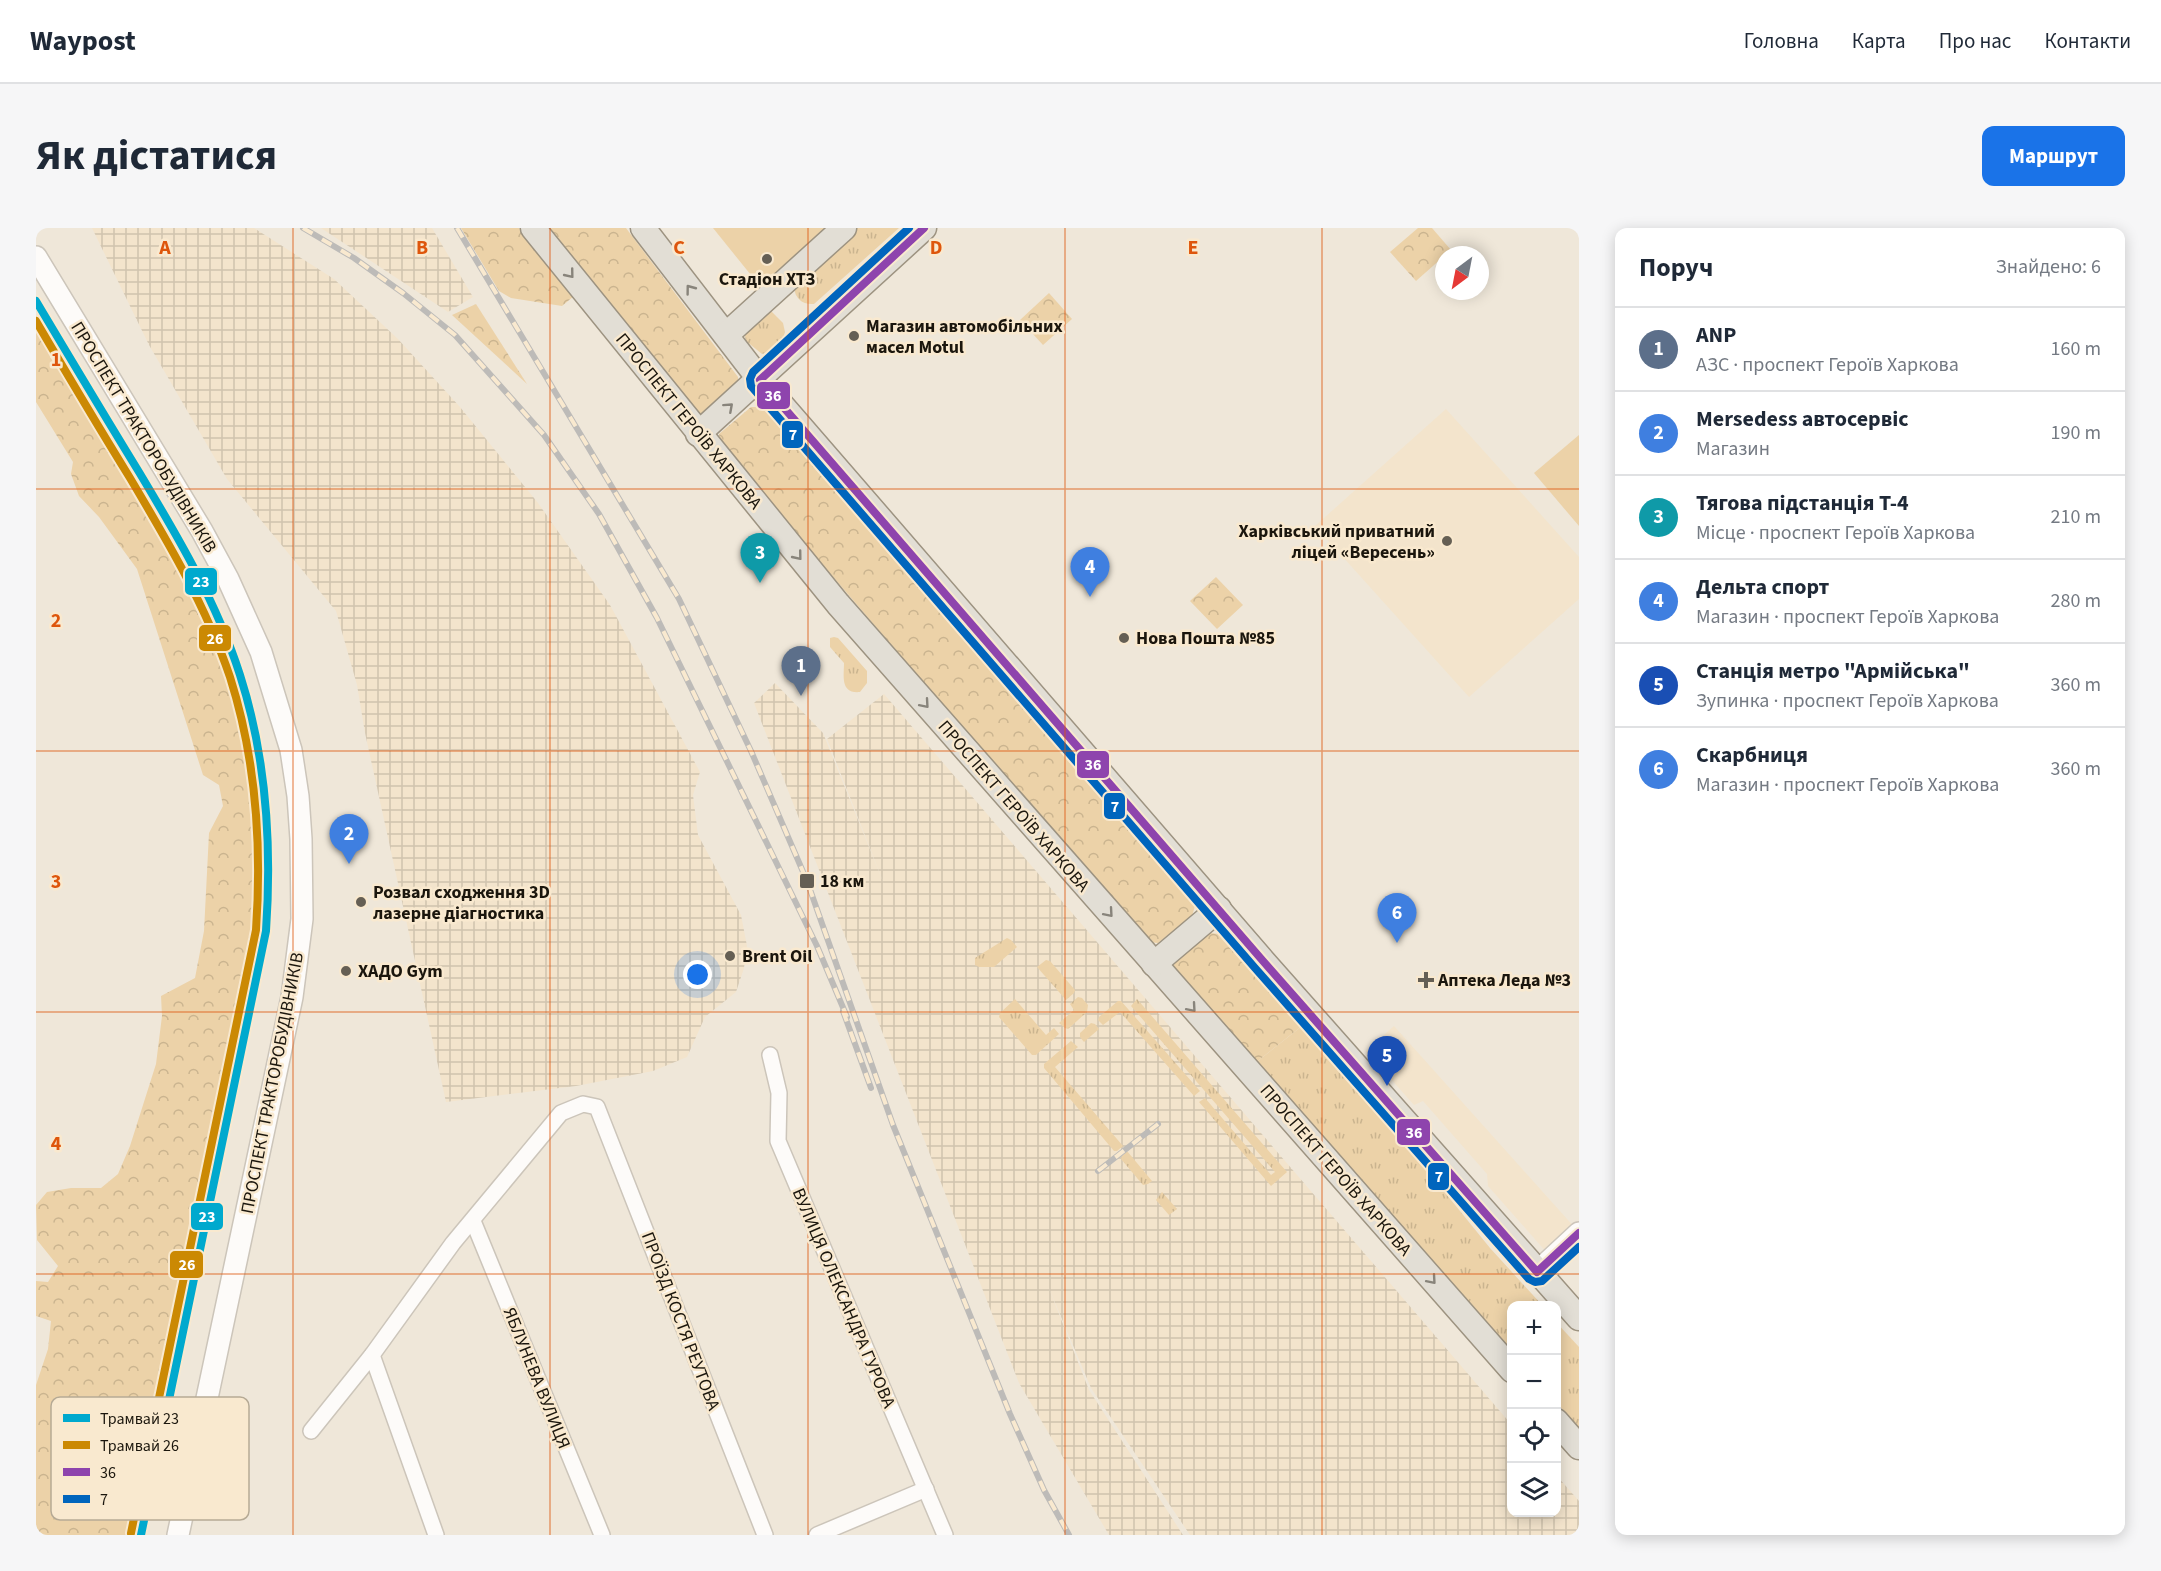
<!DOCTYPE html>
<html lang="uk">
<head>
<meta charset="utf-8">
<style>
	:root { --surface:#fff; --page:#f6f6f7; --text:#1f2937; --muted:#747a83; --line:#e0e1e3; --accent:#1a73e8 }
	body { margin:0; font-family:"Source Sans 3",sans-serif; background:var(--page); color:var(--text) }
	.controls { position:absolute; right:18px; bottom:18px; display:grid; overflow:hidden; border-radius:12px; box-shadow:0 3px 15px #0003 }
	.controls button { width:54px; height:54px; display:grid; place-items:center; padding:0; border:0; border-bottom:2px solid var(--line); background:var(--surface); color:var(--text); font:30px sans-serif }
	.compass { position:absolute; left:1399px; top:18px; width:54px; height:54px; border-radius:50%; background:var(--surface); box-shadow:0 3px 15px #0003; rotate:212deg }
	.you { position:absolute; left:662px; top:747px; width:21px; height:21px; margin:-15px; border:4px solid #fff; border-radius:50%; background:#1a73e8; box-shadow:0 0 0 9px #1a73e833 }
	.badge { display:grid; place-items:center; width:39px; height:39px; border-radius:50%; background:var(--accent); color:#fff; font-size:20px; font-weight:700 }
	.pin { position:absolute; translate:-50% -50px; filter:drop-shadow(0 2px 3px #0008) }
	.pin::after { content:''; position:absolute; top:32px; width:21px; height:18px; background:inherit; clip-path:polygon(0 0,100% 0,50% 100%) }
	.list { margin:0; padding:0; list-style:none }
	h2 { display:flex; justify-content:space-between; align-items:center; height:78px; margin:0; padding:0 24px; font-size:26px }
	h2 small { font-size:20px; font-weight:400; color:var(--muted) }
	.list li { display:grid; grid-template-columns:39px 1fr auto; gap:18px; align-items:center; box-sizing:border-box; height:84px; padding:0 24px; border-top:2px solid var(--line) }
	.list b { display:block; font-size:22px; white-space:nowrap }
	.list p { margin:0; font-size:20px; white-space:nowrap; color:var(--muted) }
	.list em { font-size:20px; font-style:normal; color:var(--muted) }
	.icon { flex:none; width:33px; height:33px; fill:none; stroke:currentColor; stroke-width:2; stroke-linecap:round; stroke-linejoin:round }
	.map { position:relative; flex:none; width:1543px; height:1307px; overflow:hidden; border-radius:12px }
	header { display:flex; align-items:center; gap:36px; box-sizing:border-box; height:84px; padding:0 30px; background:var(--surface); border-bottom:2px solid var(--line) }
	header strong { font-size:28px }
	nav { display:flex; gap:33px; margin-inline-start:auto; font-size:21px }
	.intro { display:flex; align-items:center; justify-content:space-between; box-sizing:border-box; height:144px; padding:0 36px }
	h1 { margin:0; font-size:42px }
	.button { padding:15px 27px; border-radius:12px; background:var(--accent); color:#fff; font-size:21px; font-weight:700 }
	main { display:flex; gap:36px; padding:0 36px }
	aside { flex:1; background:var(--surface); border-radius:12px; box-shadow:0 3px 15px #0003 }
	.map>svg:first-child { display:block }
	.built { fill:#f3e4cc }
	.industrial { fill:url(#industrial-grid) }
	.grass { fill:url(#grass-tufts) }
	.forest { fill:url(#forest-crowns) }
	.pitch { fill:#ecd2a8 }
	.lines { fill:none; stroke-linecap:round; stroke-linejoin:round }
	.street-casing { stroke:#ccc5ba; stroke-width:18 }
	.secondary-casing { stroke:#ccc5ba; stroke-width:24 }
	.primary-casing { stroke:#9d9381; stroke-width:27 }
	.street { stroke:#fdfbf9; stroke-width:15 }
	.secondary { stroke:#fdfbf9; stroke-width:21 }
	.primary { stroke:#e2ded5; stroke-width:24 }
	.rail-casing { stroke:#bdbbb8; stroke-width:6 }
	.rail { stroke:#f9e9cf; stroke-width:4; stroke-dasharray:11; stroke-linecap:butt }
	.bus-1-casing { stroke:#f9e9cf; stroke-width:12 }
	.bus-2-casing { stroke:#f9e9cf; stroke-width:12 }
	.bus-1 { stroke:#8e44ad; stroke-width:8 }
	.bus-2 { stroke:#0065bd; stroke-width:8 }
	.tram-1-casing { stroke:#f9e9cf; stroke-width:12 }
	.tram-2-casing { stroke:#f9e9cf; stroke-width:12 }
	.tram-1 { stroke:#00a9ce; stroke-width:8 }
	.tram-2 { stroke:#cb8903; stroke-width:8 }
	.oneway { stroke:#88847b }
	.grid { fill:none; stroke:#de560c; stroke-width:1.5; stroke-opacity:0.55 }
	.poi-dot { fill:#655f54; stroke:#f9e9cf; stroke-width:2 }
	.labels { text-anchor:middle; stroke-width:5; stroke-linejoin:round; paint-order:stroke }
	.poi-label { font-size:18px; font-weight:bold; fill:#1b160d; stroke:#f9e9cf; text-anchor:start }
	.street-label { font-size:18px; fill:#1b160d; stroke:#f9e9cf }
	.key { fill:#f9e9cf; stroke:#b6aa95; stroke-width:1.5 }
	.key-label { font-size:16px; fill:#1b160d }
	.grid-label { font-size:20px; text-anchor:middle; font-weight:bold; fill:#de560c; stroke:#f9e9cf; stroke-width:5; stroke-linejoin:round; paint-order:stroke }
	.line-badge { stroke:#f9e9cf; stroke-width:2 }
	.badge-label { font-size:16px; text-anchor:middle; font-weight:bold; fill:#fff }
</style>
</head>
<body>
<header>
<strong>Waypost</strong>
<nav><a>Головна</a><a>Карта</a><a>Про нас</a><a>Контакти</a></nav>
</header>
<div class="intro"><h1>Як дістатися</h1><a class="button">Маршрут</a></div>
<main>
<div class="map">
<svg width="1543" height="1307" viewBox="0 0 1543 1307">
	<defs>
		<pattern id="industrial-grid" width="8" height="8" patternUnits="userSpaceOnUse" patternTransform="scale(1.5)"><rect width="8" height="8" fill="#f3e4cc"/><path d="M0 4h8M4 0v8" fill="none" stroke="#d0c3ae"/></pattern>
		<pattern id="grass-tufts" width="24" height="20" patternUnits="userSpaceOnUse" patternTransform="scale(1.5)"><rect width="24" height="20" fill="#ecd2a8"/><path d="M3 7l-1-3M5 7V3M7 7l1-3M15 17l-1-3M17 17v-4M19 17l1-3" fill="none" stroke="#cab48f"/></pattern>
		<pattern id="forest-crowns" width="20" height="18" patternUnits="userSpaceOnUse" patternTransform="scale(1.5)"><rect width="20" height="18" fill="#ecd2a8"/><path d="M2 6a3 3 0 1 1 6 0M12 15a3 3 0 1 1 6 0" fill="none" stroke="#cab48f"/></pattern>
	</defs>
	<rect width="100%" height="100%" fill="#efe7d9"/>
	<g class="built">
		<polygon points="1410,181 1543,329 1543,371 1433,469 1279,298"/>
		<polygon points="1358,798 1540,1001 1512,1026 1452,958 1451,946 1387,873 1378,877 1330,823"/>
	</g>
	<g class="industrial">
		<polygon points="56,0 218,0 298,51 362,111 424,179 502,275 574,377 664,544 657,567 662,607 705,687 711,718 708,740 700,764 669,789 651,829 617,843 540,858 410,874 329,505 321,457 300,383 191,251 113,117"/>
		<polygon points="285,0 396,0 437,69 412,84"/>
		<polygon points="739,455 787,505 850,661 791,511 848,466 1475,1196 1476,1284 1520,1284 1521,1248 1543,1273 1543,1307 1154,1307 1055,1160 1012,1058 1053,1162 1147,1307 1073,1307 983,1155 718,475"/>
	</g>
	<g class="grass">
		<path d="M819 0H863L778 76C767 77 759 71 758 59Z"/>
		<path d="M734 82 747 95 749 104C746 116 738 123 726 126L710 113 708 104Z"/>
		<path d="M798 409 802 410 831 443V455L824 464C804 466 808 448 808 435L794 419V410Z"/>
		<polygon points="971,710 975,712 981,719 958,739 943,739 939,737 939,730"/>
		<polygon points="1010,732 1014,733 1039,762 1038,765 1030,772 1001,739"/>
		<polygon points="1042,769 1046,770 1052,777 1051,784 1032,801 1029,800 1023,795 1038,782 1034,776"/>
		<polygon points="979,771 1010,807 1018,800 1023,806 1000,827 996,827 963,789 964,785"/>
		<polygon points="1101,771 1251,944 1235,958 1163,874 1169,870 1235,947 1239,944 1095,778"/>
		<polygon points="1082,773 1085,773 1164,863 1158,868 1084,784 1067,797 1062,792 1063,789"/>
		<polygon points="1055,795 1059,796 1063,801 1048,814 1044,809 1044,805"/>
		<polygon points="1266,798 1355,898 1454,1020 1506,1077 1476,1078 1475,1125 1218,836"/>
		<polygon points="1035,813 1042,819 1019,839 1087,918 1081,923 1078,923 1008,840 1008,836"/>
		<polygon points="1091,923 1116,953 1112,956 1107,957 1085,931 1086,928"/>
		<polygon points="1126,964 1141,981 1133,987 1120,972"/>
		<polygon points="1520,1094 1543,1119 1543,1201 1521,1175"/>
	</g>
	<g class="forest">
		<polygon points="425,0 483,0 538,68 526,78 475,70 463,63"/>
		<polygon points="505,0 590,0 702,149 702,159 672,192 656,187"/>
		<polygon points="1382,0 1396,0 1415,22 1380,53 1354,24"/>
		<polygon points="1013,65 1036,91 1007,117 984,92"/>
		<polygon points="440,76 491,156 416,87"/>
		<path d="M0 92C34 149 68 207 102 264 138 323 175 384 196 450 222 532 230 618 221 702L95 1307H0V1157L12 1121 15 1093 0 1088V1053L12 1054 22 1038 1 1012 0 977 11 964 35 960H65L82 946 94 918 120 836 126 788 125 768 159 750 168 703 173 605 187 578 183 557 167 547 101 341 63 289 43 268 35 246 37 234 0 174Z"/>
		<polygon points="715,179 726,179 1159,678 1156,688 1122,715 1110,714 684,217 683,206"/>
		<polygon points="1180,349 1207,377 1181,401 1154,373"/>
		<polygon points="1174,705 1184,706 1266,798 1218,836 1136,744 1139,733"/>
	</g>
	<g class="pitch">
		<polygon points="677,0 794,0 727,62"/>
		<polygon points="1543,207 1543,298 1498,245"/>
	</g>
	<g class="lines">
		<g class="street-casing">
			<g id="street">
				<polyline points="734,827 743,865 742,913 909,1307"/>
				<polyline points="437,993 566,1307"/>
				<polyline points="336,1127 400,1307"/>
				<polyline points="275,1203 336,1127 417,1015 525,885 547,876 561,879 729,1307"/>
				<polyline points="781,1307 890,1261"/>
			</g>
		</g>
		<g class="secondary-casing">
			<g id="secondary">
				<polyline points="0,29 166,303 192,351 225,424 255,522 262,568 265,611 266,691 256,769 142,1307"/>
				<polyline points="1501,1044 1543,1005"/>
			</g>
		</g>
		<g class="primary-casing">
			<g id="primary">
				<polyline points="497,0 802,376 1476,1142"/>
				<polyline points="607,0 724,152 1227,733 1543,1090"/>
				<polyline points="690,107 808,0"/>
				<polyline points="662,206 888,0"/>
				<polyline points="1118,736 1183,681"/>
				<polyline points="1520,1193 1543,1219"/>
			</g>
		</g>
		<use href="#street" class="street"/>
		<use href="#secondary" class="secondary"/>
		<use href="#primary" class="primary"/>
		<g class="rail-casing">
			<g id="rail">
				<polyline points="267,0 318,30 367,65 419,107 508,207 563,286 621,390 781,718 811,789"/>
				<polyline points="421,0 643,371 715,523 771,653 857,897 974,1186 1008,1262 1033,1307"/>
				<polyline points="807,783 835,860"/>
				<polyline points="1062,943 1122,896"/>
			</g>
		</g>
		<use href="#rail" class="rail"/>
		<g class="bus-1-casing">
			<polyline id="bus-1" points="888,0 724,152 1227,733 1501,1044 1543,1005"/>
		</g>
		<g class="bus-2-casing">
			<polyline id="bus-2" points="873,0 717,144 714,151 715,158 1219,740 1493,1051 1499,1054 1506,1053 1543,1019"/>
		</g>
		<use href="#bus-1" class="bus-1"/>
		<use href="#bus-2" class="bus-2"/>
		<g class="tram-1-casing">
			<path id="tram-1" d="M0 73C34 130 68 187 103 244 142 309 181 375 204 447 231 531 236 616 230 703L105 1307"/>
		</g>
		<g class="tram-2-casing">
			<path id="tram-2" d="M0 93C31 146 62 198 94 250 132 314 170 378 194 449 220 531 226 616 220 702L95 1305"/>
		</g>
		<use href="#tram-1" class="tram-1"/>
		<use href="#tram-2" class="tram-2"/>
	</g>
	<defs><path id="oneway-chevron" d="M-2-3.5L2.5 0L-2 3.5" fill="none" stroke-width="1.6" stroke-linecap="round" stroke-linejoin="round" transform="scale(1.5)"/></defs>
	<g class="oneway">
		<use href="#oneway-chevron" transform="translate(534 46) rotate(51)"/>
		<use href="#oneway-chevron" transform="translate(654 61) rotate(-127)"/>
		<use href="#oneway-chevron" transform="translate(693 179) rotate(-42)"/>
		<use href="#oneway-chevron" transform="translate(762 328) rotate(51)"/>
		<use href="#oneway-chevron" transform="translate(889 476) rotate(49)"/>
		<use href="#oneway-chevron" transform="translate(1073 685) rotate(49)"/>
		<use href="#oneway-chevron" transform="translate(1156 780) rotate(49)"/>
		<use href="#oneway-chevron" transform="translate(1396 1052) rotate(49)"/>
	</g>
	<path class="grid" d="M257 0V1307M514 0V1307M772 0V1307M1029 0V1307M1286 0V1307M0 261H1543M0 523H1543M0 784H1543M0 1046H1543"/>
	<g class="poi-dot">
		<circle cx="731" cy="31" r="6"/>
		<circle cx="818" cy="108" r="6"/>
		<circle cx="1411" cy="313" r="6"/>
		<circle cx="1088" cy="410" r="6"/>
		<rect x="763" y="645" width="16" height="16" rx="3"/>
		<circle cx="325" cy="674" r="6"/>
		<circle cx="694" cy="728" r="6"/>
		<circle cx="310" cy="743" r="6"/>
		<path d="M1387 743h6v6h6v6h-6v6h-6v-6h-6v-6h6z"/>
	</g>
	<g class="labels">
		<g class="poi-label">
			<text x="731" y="57" text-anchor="middle">Стадіон ХТЗ</text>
			<text x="830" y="104">Магазин автомобільних<tspan x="830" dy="21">масел Motul</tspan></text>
			<text x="1399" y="309" text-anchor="end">Харківський приватний<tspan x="1399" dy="21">ліцей «Вересень»</tspan></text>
			<text x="1100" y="416">Нова Пошта №85</text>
			<text x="784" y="659">18 км</text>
			<text x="337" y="670">Розвал сходження 3D<tspan x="337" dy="21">лазерне діагностика</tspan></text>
			<text x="706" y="734">Brent Oil</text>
			<text x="322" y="749">ХАДО Gym</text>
			<text x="1402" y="758">Аптека Леда №3</text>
		</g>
		<g class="street-label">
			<text transform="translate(653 193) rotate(51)" y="6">ПРОСПЕКТ ГЕРОЇВ ХАРКОВА</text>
			<text transform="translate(108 209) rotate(59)" y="6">ПРОСПЕКТ ТРАКТОРОБУДІВНИКІВ</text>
			<text transform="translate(978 578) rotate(49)" y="6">ПРОСПЕКТ ГЕРОЇВ ХАРКОВА</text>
			<text transform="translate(236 855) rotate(-79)" y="6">ПРОСПЕКТ ТРАКТОРОБУДІВНИКІВ</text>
			<text transform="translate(1300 942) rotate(49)" y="6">ПРОСПЕКТ ГЕРОЇВ ХАРКОВА</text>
			<text transform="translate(808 1070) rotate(67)" y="6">ВУЛИЦЯ ОЛЕКСАНДРА ГУРОВА</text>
			<text transform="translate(645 1093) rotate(69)" y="6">ПРОЇЗД КОСТЯ РЕУТОВА</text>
			<text transform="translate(501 1150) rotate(68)" y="6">ЯБЛУНЕВА ВУЛИЦЯ</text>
		</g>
	</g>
	<rect x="15" y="1169" width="198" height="123" rx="9" class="key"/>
	<rect x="27" y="1186" width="27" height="8" fill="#00a9ce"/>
	<rect x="27" y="1213" width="27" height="8" fill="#cb8903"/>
	<rect x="27" y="1240" width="27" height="8" fill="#8e44ad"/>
	<rect x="27" y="1267" width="27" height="8" fill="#0065bd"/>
	<g class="key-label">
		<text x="64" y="1196">Трамвай 23</text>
		<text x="64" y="1223">Трамвай 26</text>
		<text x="64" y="1250">36</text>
		<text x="64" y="1277">7</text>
	</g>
	<g class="grid-label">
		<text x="129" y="26">A</text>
		<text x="386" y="26">B</text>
		<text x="643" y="26">C</text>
		<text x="900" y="26">D</text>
		<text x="1157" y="26">E</text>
		<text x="20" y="138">1</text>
		<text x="20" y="399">2</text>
		<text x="20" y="660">3</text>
		<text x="20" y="922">4</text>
	</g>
	<g class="line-badge">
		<rect x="720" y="153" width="35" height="29" rx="6" fill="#8e44ad"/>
		<rect x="745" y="192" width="23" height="29" rx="6" fill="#0065bd"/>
		<rect x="148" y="339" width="34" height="29" rx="6" fill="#00a9ce"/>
		<rect x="162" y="396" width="34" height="28" rx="6" fill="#cb8903"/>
		<rect x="1040" y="522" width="34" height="29" rx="6" fill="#8e44ad"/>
		<rect x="1067" y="564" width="23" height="28" rx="6" fill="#0065bd"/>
		<rect x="1360" y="890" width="35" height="28" rx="6" fill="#8e44ad"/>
		<rect x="1391" y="934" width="23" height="29" rx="6" fill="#0065bd"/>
		<rect x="154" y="974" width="34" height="29" rx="6" fill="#00a9ce"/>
		<rect x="133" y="1022" width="35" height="29" rx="6" fill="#cb8903"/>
	</g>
	<g class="badge-label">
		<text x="737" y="173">36</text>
		<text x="757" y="212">7</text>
		<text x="165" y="359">23</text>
		<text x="179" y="416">26</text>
		<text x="1057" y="542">36</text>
		<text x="1079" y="584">7</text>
		<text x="1378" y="910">36</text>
		<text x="1403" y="954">7</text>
		<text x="171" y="994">23</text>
		<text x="151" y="1042">26</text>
	</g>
</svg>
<div class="controls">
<button>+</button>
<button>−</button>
<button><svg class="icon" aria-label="locate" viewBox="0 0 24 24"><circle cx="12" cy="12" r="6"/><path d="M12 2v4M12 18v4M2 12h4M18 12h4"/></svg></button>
<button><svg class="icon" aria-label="layers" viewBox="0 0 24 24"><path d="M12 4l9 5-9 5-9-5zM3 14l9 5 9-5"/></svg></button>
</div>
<svg class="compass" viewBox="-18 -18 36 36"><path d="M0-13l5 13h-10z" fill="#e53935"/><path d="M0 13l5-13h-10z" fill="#747a83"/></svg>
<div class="you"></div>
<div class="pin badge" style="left:765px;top:468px;background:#5c6f8a">1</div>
<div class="pin badge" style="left:313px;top:636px;background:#3f7fe0">2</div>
<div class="pin badge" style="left:724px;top:355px;background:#0f9aa8">3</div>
<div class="pin badge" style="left:1054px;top:369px;background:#3f7fe0">4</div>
<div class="pin badge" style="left:1351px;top:858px;background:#1a4fb4">5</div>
<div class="pin badge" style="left:1361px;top:715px;background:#3f7fe0">6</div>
</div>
<aside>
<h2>Поруч<small>Знайдено: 6</small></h2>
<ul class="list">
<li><span class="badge" style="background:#5c6f8a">1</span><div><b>ANP</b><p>АЗС · проспект Героїв Харкова</p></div><em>160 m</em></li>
<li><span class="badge" style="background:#3f7fe0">2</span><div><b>Mersedess автосервіс</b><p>Магазин</p></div><em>190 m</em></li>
<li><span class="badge" style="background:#0f9aa8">3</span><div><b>Тягова підстанція Т-4</b><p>Місце · проспект Героїв Харкова</p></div><em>210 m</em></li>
<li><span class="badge" style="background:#3f7fe0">4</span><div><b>Дельта спорт</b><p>Магазин · проспект Героїв Харкова</p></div><em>280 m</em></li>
<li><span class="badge" style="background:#1a4fb4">5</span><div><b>Станція метро &quot;Армійська&quot;</b><p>Зупинка · проспект Героїв Харкова</p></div><em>360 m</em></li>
<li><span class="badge" style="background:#3f7fe0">6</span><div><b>Скарбниця</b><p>Магазин · проспект Героїв Харкова</p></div><em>360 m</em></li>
</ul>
</aside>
</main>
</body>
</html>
